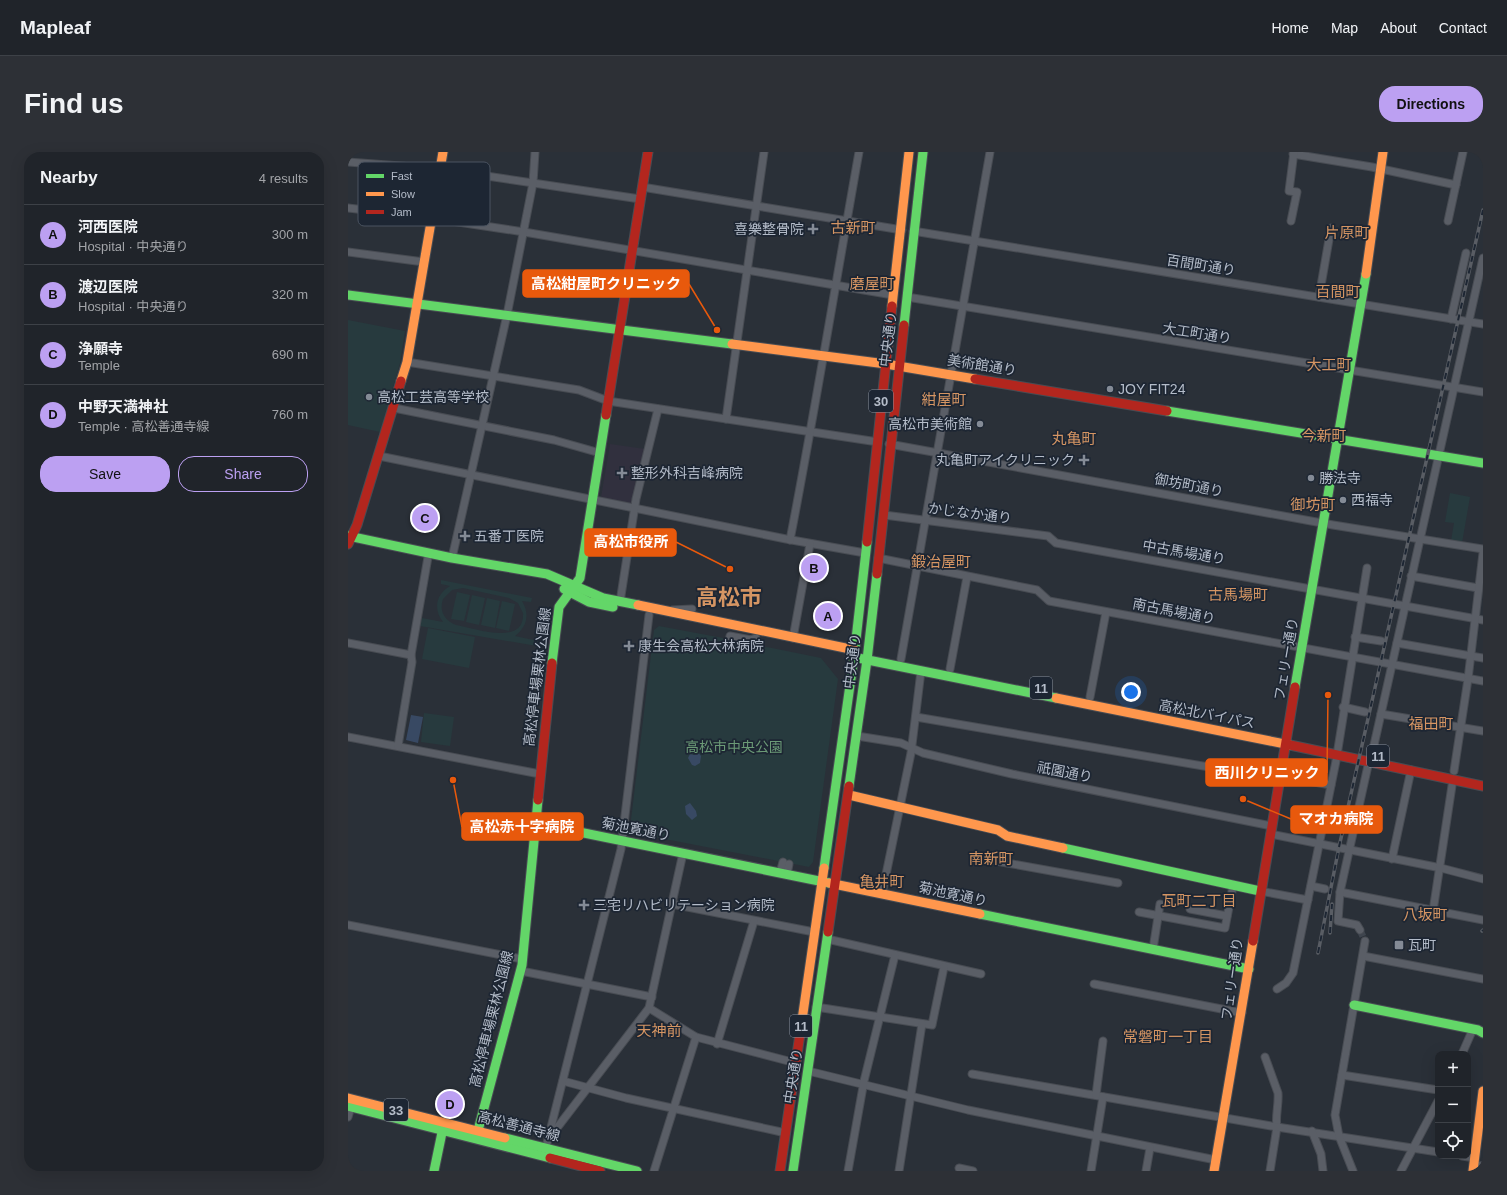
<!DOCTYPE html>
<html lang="en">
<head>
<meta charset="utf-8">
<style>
	:root { --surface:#20242a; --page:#2d3036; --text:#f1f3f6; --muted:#a2a4a8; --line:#3d4147; --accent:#bca0f2 }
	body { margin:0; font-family:Arial,"Noto Sans JP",sans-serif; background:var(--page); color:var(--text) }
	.controls { position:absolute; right:12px; bottom:12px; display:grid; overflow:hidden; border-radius:8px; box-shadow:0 4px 16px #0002 }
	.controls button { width:36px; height:36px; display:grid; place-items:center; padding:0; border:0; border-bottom:1px solid var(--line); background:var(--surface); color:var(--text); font:20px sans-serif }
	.you { position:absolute; left:783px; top:540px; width:14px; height:14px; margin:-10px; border:3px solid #fff; border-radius:50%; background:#1a73e8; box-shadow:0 0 0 6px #1a73e833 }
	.badge { display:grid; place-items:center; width:26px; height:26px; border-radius:50%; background:var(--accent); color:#111; font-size:13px; font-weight:700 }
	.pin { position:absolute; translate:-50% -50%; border:2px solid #fff; box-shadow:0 1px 4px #0006 }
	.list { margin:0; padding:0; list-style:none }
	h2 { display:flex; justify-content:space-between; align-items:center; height:52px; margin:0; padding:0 16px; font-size:17px }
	h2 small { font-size:13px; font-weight:400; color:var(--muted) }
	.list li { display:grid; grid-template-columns:26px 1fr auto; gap:12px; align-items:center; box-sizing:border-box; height:60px; padding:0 16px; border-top:1px solid var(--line) }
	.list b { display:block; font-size:15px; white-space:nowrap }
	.list p { margin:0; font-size:13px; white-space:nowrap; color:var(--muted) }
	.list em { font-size:13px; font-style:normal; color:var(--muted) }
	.actions { display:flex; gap:8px; padding:12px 16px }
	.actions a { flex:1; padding:9px 0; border:1px solid var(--accent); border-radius:16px; text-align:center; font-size:14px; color:var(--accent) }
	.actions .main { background:var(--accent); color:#111 }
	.icon { flex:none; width:22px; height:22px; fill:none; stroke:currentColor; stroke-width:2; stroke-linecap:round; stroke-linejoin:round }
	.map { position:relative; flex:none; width:1135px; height:1019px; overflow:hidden; border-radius:16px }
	header { display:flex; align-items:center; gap:24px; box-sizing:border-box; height:56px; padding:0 20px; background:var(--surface); border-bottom:1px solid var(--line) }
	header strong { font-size:19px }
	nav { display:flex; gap:22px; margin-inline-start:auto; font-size:14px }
	.intro { display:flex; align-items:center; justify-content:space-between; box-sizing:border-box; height:96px; padding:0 24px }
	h1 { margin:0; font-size:28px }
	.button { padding:10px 18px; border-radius:16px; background:var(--accent); color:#111; font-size:14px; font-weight:700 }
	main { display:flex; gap:24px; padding:0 24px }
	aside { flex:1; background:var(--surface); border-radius:16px; box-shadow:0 4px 16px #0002 }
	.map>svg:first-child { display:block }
	.medical { fill:#31303e }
	.green { fill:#273a3e; fill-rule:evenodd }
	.water { fill:#384963 }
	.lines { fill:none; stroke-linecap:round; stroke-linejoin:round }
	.street-tunnel { stroke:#3f454e; stroke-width:7; stroke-dasharray:7 3.5; stroke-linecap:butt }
	.street-casing { stroke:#484c53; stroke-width:9 }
	.fast-casing { stroke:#484c53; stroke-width:11 }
	.slow-casing { stroke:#484c53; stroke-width:11 }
	.jam-casing { stroke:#484c53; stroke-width:11 }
	.street { stroke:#5a5e66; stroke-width:7 }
	.fast { stroke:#63d668; stroke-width:9 }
	.slow { stroke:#ff974d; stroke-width:9 }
	.jam { stroke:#b3261e; stroke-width:9 }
	.rail-casing { stroke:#595d64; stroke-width:3.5 }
	.rail { stroke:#1d2633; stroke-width:2; stroke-dasharray:6; stroke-linecap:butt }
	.poi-dot { fill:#848b96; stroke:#1d2633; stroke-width:1.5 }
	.labels { text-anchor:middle; stroke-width:3.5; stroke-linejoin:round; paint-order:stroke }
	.shield { fill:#1d2633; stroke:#878f9c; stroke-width:1 }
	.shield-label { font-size:13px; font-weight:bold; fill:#b4bcc9 }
	.poi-label { font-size:14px; fill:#b4bcc9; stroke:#1d2633; text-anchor:start }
	.street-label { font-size:14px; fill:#b4bcc9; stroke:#1d2633 }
	.park-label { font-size:14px; fill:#6b9a76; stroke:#1d2633 }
	.neighbourhood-label { font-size:15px; fill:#d59563; stroke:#1d2633 }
	.town-label { font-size:22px; font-weight:bold; fill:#d59563; stroke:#1d2633 }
	.key { fill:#1d2633; stroke:#4a5360; stroke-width:1 }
	.key-label { font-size:11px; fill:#b4bcc9 }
	.leader { fill:none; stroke:#e8590c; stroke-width:1.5 }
	.callout-dot { fill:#e8590c; stroke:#1d2633; stroke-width:1.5 }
	.callout { fill:#e8590c; stroke:#e8590c; stroke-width:1.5 }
	.callout-label { font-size:15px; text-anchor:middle; font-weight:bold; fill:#fff }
</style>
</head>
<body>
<header>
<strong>Mapleaf</strong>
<nav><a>Home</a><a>Map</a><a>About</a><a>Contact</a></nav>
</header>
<div class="intro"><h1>Find us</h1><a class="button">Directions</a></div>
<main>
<aside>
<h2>Nearby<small>4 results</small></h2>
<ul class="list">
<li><span class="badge">A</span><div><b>河西医院</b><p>Hospital · 中央通り</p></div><em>300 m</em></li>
<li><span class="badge">B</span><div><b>渡辺医院</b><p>Hospital · 中央通り</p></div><em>320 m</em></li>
<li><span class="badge">C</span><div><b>浄願寺</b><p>Temple</p></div><em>690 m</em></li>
<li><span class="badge">D</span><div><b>中野天満神社</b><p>Temple · 高松善通寺線</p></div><em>760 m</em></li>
</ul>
<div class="actions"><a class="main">Save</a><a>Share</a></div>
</aside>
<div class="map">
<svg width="1135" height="1019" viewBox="0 0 1135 1019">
	<rect width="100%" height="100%" fill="#2a3038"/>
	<polygon class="medical" points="262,292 297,297 284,352 253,345"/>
	<g class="green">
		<polygon points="0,168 57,179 52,211 32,280 0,273"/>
		<polygon points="1102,341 1122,345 1114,391 1103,389 1106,371 1097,370"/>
		<path d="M93 428 184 446 183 450 174 449C182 462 179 475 167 484L190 489 189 494 72 474 74 466 95 470C85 457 88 442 102 434L93 432ZM115 436 161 446 170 451 175 461C177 495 126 476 108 473 96 468 91 459 95 447L104 438Z"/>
		<polygon points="109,440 122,443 116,469 103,467"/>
		<polygon points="124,443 137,446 131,473 118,470"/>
		<polygon points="139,446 152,449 147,476 133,473"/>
		<polygon points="154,449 167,452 161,479 148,476"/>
		<path d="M311 474 375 486 377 490C390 492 406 499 419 495L473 506 490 527 465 710 461 715 286 681 282 676 306 478Z"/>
		<polygon points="80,476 127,485 121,516 74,507"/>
		<polygon points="76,561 106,565 102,594 73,590"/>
	</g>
	<g class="water">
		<polygon points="63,563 75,565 70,591 58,588"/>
		<polygon points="349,599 353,604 352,611 347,614 344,613 340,606 342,602 346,603"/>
		<polygon points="342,651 348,659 349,664 344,668 338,662 337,654"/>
	</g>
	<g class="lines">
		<polyline class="street-tunnel" points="1012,778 1017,789"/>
		<g class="street-casing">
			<g id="street">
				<polyline points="945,2 1024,15 1108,33"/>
				<polyline points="0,10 92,17 292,47"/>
				<polyline points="294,35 554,78"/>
				<polyline points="0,56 84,66 176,80 545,143"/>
				<polyline points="943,69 949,40 941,39 946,0"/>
				<polyline points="1100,69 1115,0"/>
				<polyline points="565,79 1135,172"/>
				<polyline points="0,100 76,110"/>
				<polyline points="559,145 1135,240"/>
				<polyline points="971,145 983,76"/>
				<polyline points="1103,167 1118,101"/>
				<polyline points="59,210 231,238 260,249 530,290"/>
				<polyline points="46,256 206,288 252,301"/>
				<polyline points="378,267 416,0"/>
				<polyline points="541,292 985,373 1135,397"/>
				<polyline points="31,304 438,387 517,401"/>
				<polyline points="536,363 700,384 708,391 1135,468"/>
				<path d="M442 388C467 259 488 129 511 0"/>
				<polyline points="104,406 159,163 185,31 187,0"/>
				<polyline points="530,406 689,438 701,449 1135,529"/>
				<polyline points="1063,424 1130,436"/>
				<polyline points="272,450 288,347 310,257"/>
				<polyline points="324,458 344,457"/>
				<polyline points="1007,485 1033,489"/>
				<polyline points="445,486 462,392"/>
				<polyline points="0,491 63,503"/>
				<polyline points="381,491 382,484 403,488 408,486"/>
				<polyline points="1049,491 1135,506"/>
				<polyline points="553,507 642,0"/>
				<polyline points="602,517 619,425"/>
				<polyline points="742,545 758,460"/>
				<polyline points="995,555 1017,560"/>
				<polyline points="1033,562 1135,579"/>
				<polyline points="568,565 931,627"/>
				<polyline points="509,584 553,591 575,601 664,622 924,674"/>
				<polyline points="0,585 192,622"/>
				<polyline points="50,594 64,510 63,503 80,405"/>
				<polyline points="1024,602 1135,106"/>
				<polyline points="1106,619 1120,527 1135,401"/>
				<polyline points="932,624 983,633"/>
				<polyline points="922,682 1093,716 1135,727"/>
				<polyline points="1044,707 1063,618"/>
				<polyline points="648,709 770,731"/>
				<polyline points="432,721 435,710"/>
				<polyline points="439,722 441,712"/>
				<polyline points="963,734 977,737"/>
				<polyline points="912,739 960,748"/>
				<polyline points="992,740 1135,768"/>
				<polyline points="534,742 563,601 573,519"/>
				<polyline points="324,752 466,780"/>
				<polyline points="842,757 879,764"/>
				<polyline points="1085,759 1105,627"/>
				<polyline points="791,760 877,776 885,734"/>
				<polyline points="0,773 174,807"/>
				<polyline points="1012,778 1009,773 990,769 992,740 1021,609"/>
				<polyline points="479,787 633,822"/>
				<polyline points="805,797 812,752"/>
				<polyline points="1015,804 1135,827"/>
				<polyline points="173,819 304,845"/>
				<polyline points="746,832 894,861"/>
				<polyline points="929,837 938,831 945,821 988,609 1019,416"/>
				<polyline points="468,855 584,873 596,815"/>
				<polyline points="301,856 348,885 448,911"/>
				<polyline points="369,892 406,769"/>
				<polyline points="1114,902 1125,877"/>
				<path d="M917 905 930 941C931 953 927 964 929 975L922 1019"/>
				<polyline points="460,919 620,958 868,1008"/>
				<polyline points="624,922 929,975 1090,1000"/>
				<polyline points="994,923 1090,938"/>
				<polyline points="215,929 278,946 438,981"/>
				<polyline points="748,943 755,889"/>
				<polyline points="0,965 3,955"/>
				<polyline points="964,979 973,1002 975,1019"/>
				<polyline points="202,985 301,856 335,701"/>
				<polyline points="197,999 273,697 301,463"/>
				<polyline points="1114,1004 1127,1006"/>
				<polyline points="1126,1013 1135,1014"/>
				<polyline points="611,1016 625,1019"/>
				<polyline points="306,1019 348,885"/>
				<polyline points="500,1019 516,929 547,803"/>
				<polyline points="551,1019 574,872"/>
				<polyline points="743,1019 755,945"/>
				<polyline points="798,1019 802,996"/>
				<polyline points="1005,1019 991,984 987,963 1017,789"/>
				<polyline points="1053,1019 1090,949"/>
			</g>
		</g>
		<g class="fast-casing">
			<g id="fast">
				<polyline points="0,143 384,192"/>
				<polyline points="556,173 575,0"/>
				<polyline points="819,259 1135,311"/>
				<polyline points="0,384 104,406 199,422 255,446 290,453"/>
				<polyline points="216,437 241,450 265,455"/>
				<polyline points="510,506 708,546"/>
				<polyline points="204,511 211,455 232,426 258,263"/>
				<polyline points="947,535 1018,122"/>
				<polyline points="501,634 519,508 529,422"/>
				<polyline points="187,671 481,731"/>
				<polyline points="715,696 912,739"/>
				<polyline points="476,716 506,505 519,390"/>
				<polyline points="632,762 901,817"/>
				<polyline points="1006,853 1130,878 1135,881"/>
				<polyline points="0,954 202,1006"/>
				<polyline points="128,986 174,813 190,648"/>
				<polyline points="157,986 289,1019"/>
				<polyline points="86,1019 96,971"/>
				<polyline points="445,1019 480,780"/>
			</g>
		</g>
		<g class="slow-casing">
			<g id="slow">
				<polyline points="1018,122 1035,0"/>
				<polyline points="544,154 561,0"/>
				<polyline points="384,192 538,212 627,227"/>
				<polyline points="53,229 59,210 95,0"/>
				<polyline points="290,453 507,498"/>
				<polyline points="708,546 942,593"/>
				<polyline points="501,643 650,678 659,684 715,696"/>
				<polyline points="481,731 632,762"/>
				<polyline points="452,882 476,716"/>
				<polyline points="0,946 157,986"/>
				<polyline points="866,1019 905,789"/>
				<polyline points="1125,1019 1135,939"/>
			</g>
		</g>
		<g class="jam-casing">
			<g id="jam">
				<polyline points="627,227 819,259"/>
				<polyline points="258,263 300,0"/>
				<polyline points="519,390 544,154"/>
				<polyline points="0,392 9,373 53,229"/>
				<polyline points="529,422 556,173"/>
				<polyline points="942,593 1135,634"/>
				<polyline points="190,648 204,511"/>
				<polyline points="480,780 501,634"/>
				<polyline points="905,789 947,535"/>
				<polyline points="202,1006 252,1019"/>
				<polyline points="432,1019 452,882"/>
			</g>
		</g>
		<use href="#street" class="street"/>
		<use href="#fast" class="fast"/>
		<use href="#slow" class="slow"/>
		<use href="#jam" class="jam"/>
		<g class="rail-casing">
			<g id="rail">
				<polyline points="1134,779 1135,778"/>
				<polyline points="982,781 984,752"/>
				<polyline points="970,801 991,695 1135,58"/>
			</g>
		</g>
		<use href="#rail" class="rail"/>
	</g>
	<g class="poi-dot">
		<path d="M463 71h4v4h4v4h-4v4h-4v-4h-4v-4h4z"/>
		<circle cx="762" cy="237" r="4"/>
		<circle cx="21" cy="245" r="4"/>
		<circle cx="632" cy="272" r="4"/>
		<path d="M734 302h4v4h4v4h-4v4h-4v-4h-4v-4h4z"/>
		<path d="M272 315h4v4h4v4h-4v4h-4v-4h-4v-4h4z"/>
		<circle cx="963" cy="326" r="4"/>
		<circle cx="995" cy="348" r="4"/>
		<path d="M115 378h4v4h4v4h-4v4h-4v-4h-4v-4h4z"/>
		<path d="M279 488h4v4h4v4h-4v4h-4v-4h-4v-4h4z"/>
		<path d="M234 747h4v4h4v4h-4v4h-4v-4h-4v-4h4z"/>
		<rect x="1046" y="788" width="10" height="10" rx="2"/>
	</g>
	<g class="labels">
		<g class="shield">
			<rect x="521" y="238" width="24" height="22" rx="3"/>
			<rect x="682" y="525" width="22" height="22" rx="3"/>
			<rect x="1019" y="593" width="22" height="22" rx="3"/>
			<rect x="442" y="863" width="22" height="22" rx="3"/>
			<rect x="36" y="947" width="24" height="22" rx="3"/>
		</g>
		<g class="shield-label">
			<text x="533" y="254">30</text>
			<text x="693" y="541">11</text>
			<text x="1030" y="609">11</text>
			<text x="453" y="879">11</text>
			<text x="48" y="963">33</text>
		</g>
		<g class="poi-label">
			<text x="456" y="82" text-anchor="end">喜樂整骨院</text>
			<text x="770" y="242">JOY FIT24</text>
			<text x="29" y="250">高松工芸高等学校</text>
			<text x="624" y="277" text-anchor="end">高松市美術館</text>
			<text x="727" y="313" text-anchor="end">丸亀町アイクリニック</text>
			<text x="283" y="326">整形外科吉峰病院</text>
			<text x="971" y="331">勝法寺</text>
			<text x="1003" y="353">西福寺</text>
			<text x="126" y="389">五番丁医院</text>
			<text x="290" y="499">康生会高松大林病院</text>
			<text x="245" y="758">三宅リハビリテーション病院</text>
			<text x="1060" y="798">瓦町</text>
		</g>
		<g class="street-label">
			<text transform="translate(853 113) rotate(9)" y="5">百間町通り</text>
			<text transform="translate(849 181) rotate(9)" y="5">大工町通り</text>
			<text transform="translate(540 187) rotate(-83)" y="5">中央通り</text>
			<text transform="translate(634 213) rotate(9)" y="5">美術館通り</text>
			<text transform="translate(841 333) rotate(11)" y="5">御坊町通り</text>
			<text transform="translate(622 361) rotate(7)" y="5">かじなか通り</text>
			<text transform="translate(836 400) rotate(10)" y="5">中古馬場通り</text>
			<text transform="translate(826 459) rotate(11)" y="5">南古馬場通り</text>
			<text transform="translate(938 507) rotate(-80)" y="5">フェリー通り</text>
			<text transform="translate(504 509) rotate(-83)" y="5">中央通り</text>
			<text transform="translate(189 525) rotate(-83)" y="5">高松停車場栗林公園線</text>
			<text transform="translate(859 562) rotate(11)" y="5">高松北バイパス</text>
			<text transform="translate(717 620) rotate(11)" y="5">祇園通り</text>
			<text transform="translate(288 677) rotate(11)" y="5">菊池寛通り</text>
			<text transform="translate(605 742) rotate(12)" y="5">菊池寛通り</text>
			<text transform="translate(884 827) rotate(-82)" y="5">フェリー通り</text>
			<text transform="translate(143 867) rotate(-76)" y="5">高松停車場栗林公園線</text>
			<text transform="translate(445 924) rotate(-81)" y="5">中央通り</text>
			<text transform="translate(171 974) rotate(14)" y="5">高松善通寺線</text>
		</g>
		<g class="park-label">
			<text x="386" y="600">高松市中央公園</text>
		</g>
		<g class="neighbourhood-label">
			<text x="505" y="81">古新町</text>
			<text x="999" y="86">片原町</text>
			<text x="524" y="137">磨屋町</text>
			<text x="990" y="145">百間町</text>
			<text x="981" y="218">大工町</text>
			<text x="596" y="253">紺屋町</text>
			<text x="976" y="289">今新町</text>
			<text x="726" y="292">丸亀町</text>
			<text x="965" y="358">御坊町</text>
			<text x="593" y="415">鍛冶屋町</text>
			<text x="890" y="448">古馬場町</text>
			<text x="1083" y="577">福田町</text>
			<text x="643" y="712">南新町</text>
			<text x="534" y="735">亀井町</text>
			<text x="851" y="754">瓦町二丁目</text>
			<text x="1077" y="768">八坂町</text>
			<text x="311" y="884">天神前</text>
			<text x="820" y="890">常磐町一丁目</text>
		</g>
		<g class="town-label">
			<text x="381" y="453">高松市</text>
		</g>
	</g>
	<rect x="10" y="10" width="132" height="64" rx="6" class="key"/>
	<rect x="18" y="22" width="18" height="4" fill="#63d668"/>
	<rect x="18" y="40" width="18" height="4" fill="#ff974d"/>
	<rect x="18" y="58" width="18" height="4" fill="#b3261e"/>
	<g class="key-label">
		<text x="43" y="28">Fast</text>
		<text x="43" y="46">Slow</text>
		<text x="43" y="64">Jam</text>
	</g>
	<path class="leader" d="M369 178L341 132M382 417L328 390M980 543L979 621M895 647L943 667M105 628L114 675"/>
	<g class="callout-dot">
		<circle cx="369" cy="178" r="4"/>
		<circle cx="382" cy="417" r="4"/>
		<circle cx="980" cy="543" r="4"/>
		<circle cx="895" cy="647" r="4"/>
		<circle cx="105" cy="628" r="4"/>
	</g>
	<g class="callout">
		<rect x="175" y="118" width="166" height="27" rx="4"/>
		<rect x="237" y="377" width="91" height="27" rx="4"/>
		<rect x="858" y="607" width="121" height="27" rx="4"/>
		<rect x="943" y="654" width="91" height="27" rx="4"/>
		<rect x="114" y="661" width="121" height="27" rx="4"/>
	</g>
	<g class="callout-label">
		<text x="258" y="137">高松紺屋町クリニック</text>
		<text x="283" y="395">高松市役所</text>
		<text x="919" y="626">西川クリニック</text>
		<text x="988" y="672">マオカ病院</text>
		<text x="174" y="680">高松赤十字病院</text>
	</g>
</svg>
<div class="controls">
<button>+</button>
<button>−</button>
<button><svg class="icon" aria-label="locate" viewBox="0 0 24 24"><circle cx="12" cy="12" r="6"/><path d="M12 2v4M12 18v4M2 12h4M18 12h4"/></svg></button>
</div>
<div class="you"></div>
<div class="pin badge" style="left:480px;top:464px">A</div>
<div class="pin badge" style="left:466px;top:416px">B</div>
<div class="pin badge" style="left:77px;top:366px">C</div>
<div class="pin badge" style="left:102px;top:952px">D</div>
</div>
</main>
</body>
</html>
